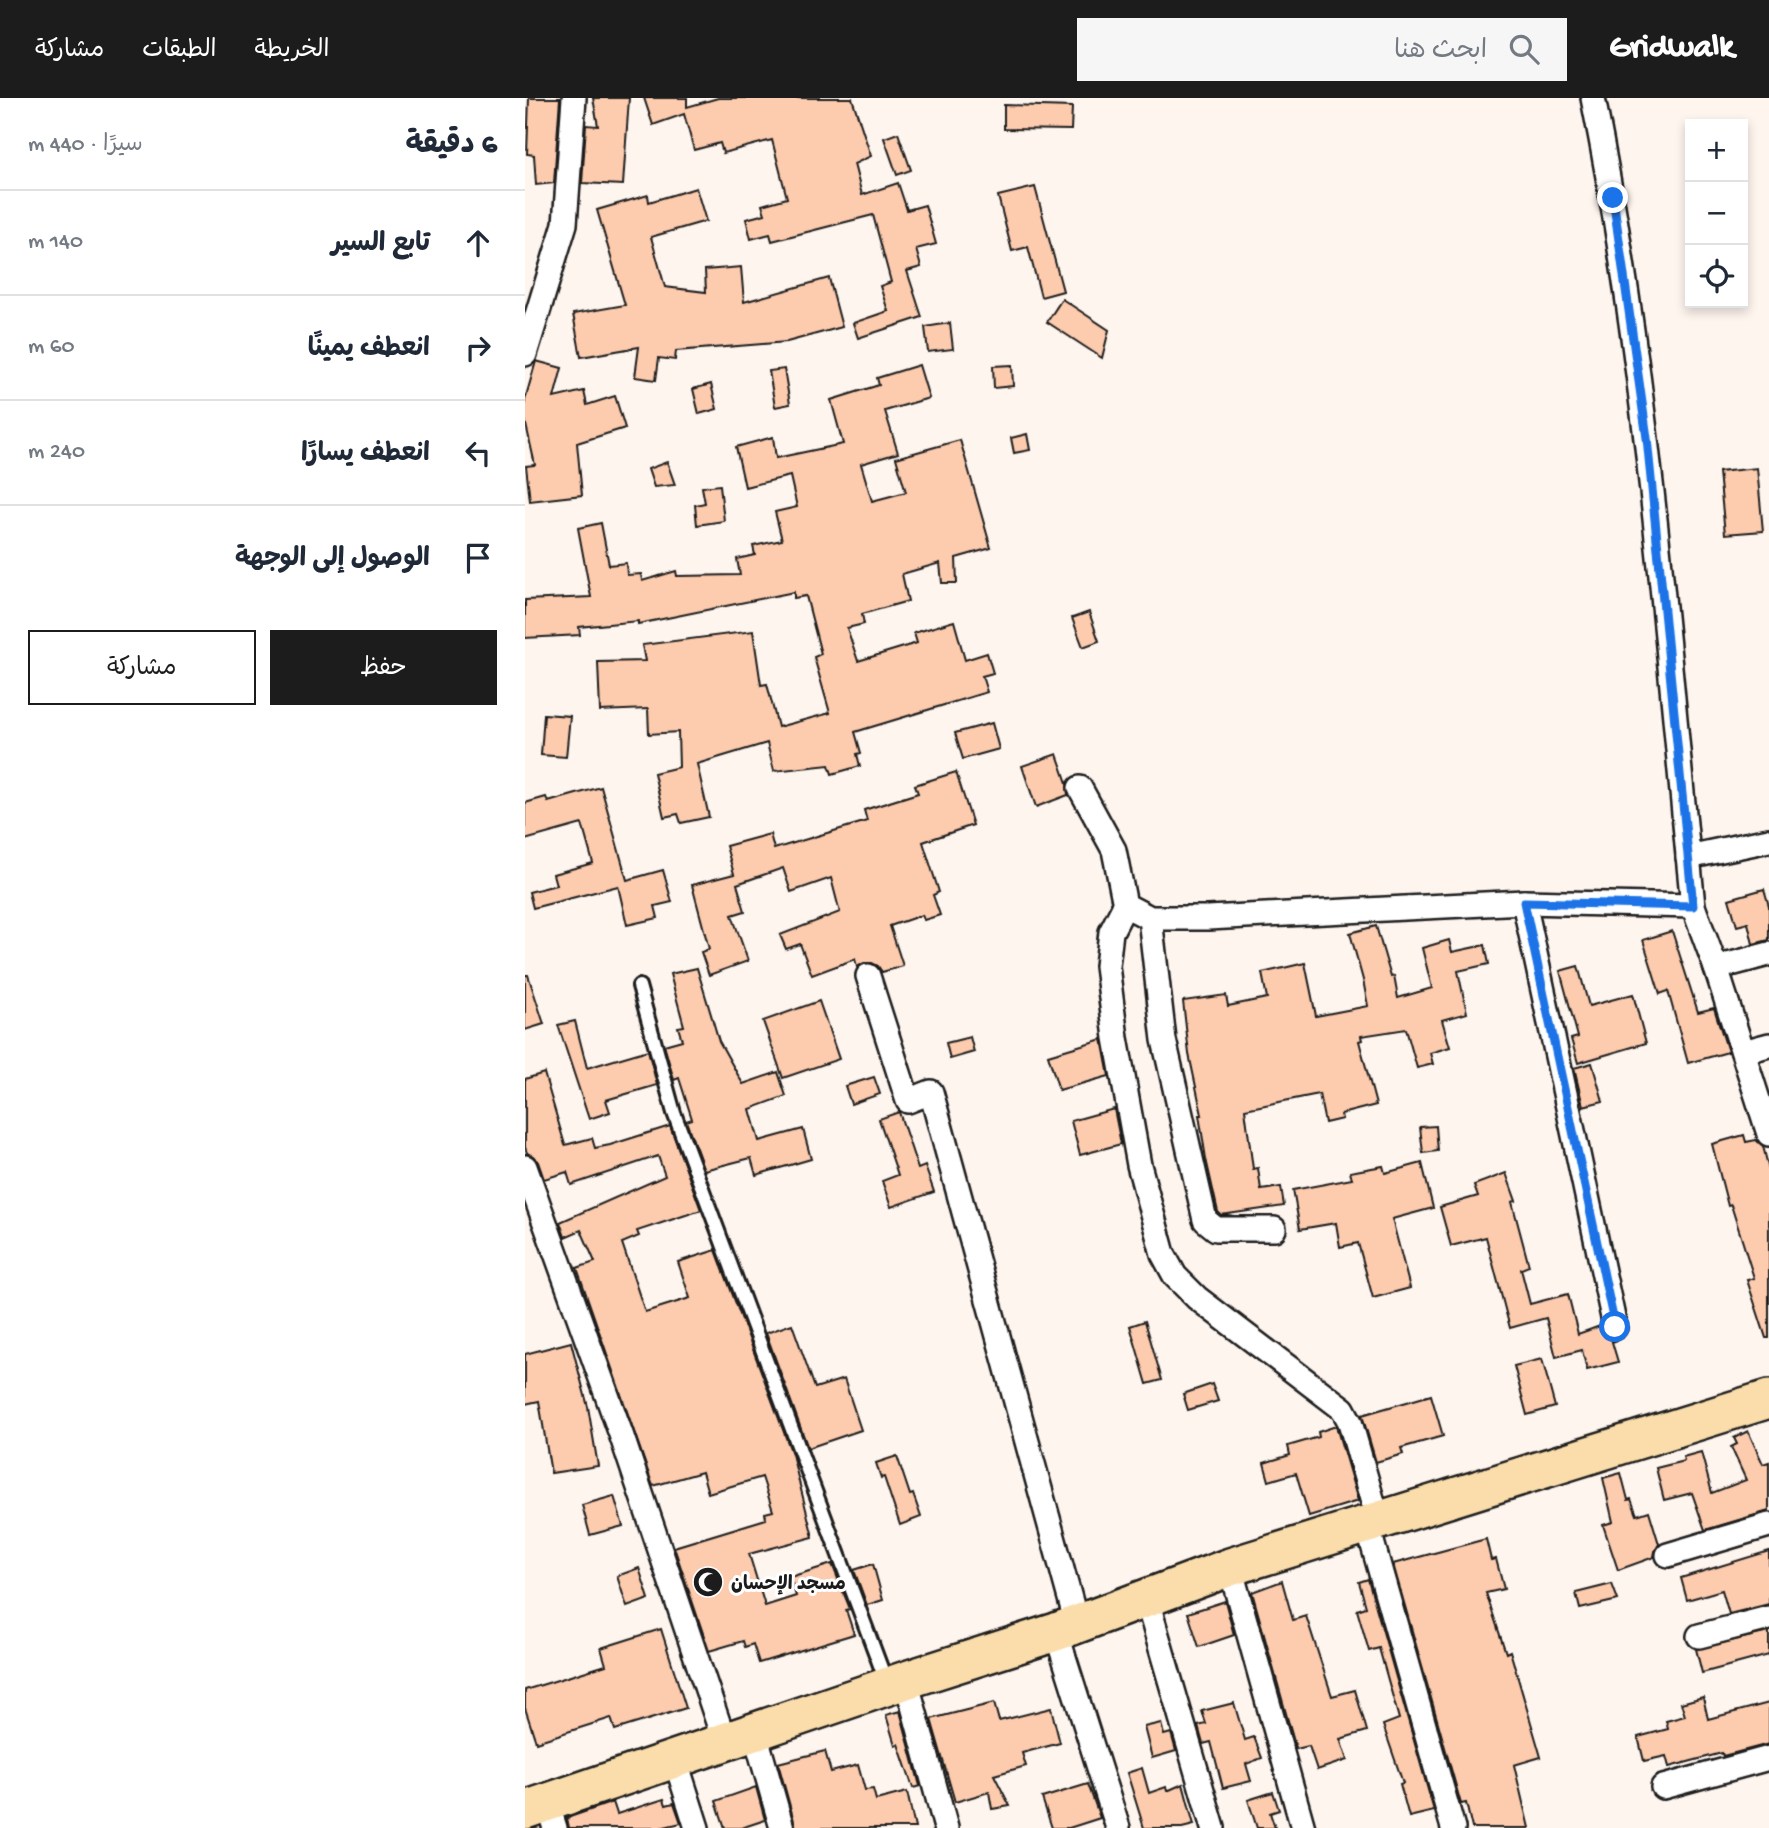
<!DOCTYPE html>
<html lang="ar">
<head>
<meta charset="utf-8">
<style>
	:root { --surface:#fff; --page:#f6f6f7; --text:#1f2937; --muted:#747a83; --line:#e0e1e3; --accent:#1c1c1c }
	body { margin:0; font-family:"Gochi Hand","Playpen Sans Arabic",sans-serif; background:var(--page); color:var(--text); direction:rtl }
	.controls { position:absolute; right:21px; top:21px; display:grid; overflow:hidden; border-radius:0px; box-shadow:0 4px 10px #0003 }
	.controls button { width:63px; height:63px; display:grid; place-items:center; padding:0; border:0; border-bottom:2px solid var(--line); background:var(--surface); color:var(--text); font:35px sans-serif }
	.stop { position:absolute; width:21px; height:21px; margin:-16px; border:5px solid #1a73e8; border-radius:50%; background:#fff }
	.stop.end { background:#1a73e8; border-color:#fff; box-shadow:0 2px 7px #0008 }
	.list { margin:0; padding:0; list-style:none }
	h2 { display:flex; justify-content:space-between; align-items:center; height:91px; margin:0; padding:0 28px; font-size:30px }
	h2 small { font-size:23px; font-weight:400; color:var(--muted) }
	.list li { display:grid; grid-template-columns:46px 1fr auto; gap:21px; align-items:center; box-sizing:border-box; height:105px; padding:0 28px; border-top:2px solid var(--line) }
	.list b { display:block; font-size:26px; white-space:nowrap }
	.list em { font-size:23px; font-style:normal; color:var(--muted) }
	.actions { display:flex; gap:14px; padding:21px 28px }
	.actions a { flex:1; padding:16px 0; border:2px solid var(--accent); border-radius:0px; text-align:center; font-size:24px; color:var(--accent) }
	.actions .main { background:var(--accent); color:#fff }
	.icon { flex:none; width:38px; height:38px; fill:none; stroke:currentColor; stroke-width:2; stroke-linecap:round; stroke-linejoin:round }
	.map { position:relative; flex:none; width:1244px; height:1730px; overflow:hidden; direction:ltr }
	header { display:flex; align-items:center; gap:42px; box-sizing:border-box; height:98px; padding:0 35px; background:var(--accent); color:#fff }
	header strong { font-size:33px }
	nav { display:flex; gap:38px; margin-inline-start:auto; font-size:24px }
	.search { width:490px; height:63px; background:var(--page); display:flex; align-items:center; gap:18px; box-sizing:border-box; padding:0 24px; border-radius:0px; color:var(--muted); font-size:26px }
	main { display:flex }
	aside { flex:1; background:var(--surface) }
	.map>svg:first-child { display:block }
	.building { fill:#fdcbad; stroke:#1c1c1c; stroke-width:2 }
	.lines { fill:none; stroke-linecap:round; stroke-linejoin:round }
	.lane-casing { stroke:#1c1c1c; stroke-width:18 }
	.street-casing { stroke:#1c1c1c; stroke-width:28 }
	.primary-casing { stroke:#1c1c1c; stroke-width:42 }
	.lane { stroke:#fff; stroke-width:12 }
	.street { stroke:#fff; stroke-width:23 }
	.primary { stroke:#faddab; stroke-width:37 }
	.route { stroke:#1a73e8; stroke-width:9 }
	.labels { text-anchor:middle; stroke-width:6; stroke-linejoin:round; paint-order:stroke }
	.poi-label { font-size:19px; font-weight:bold; fill:#1c1c1c; stroke:#fff; text-anchor:start }
</style>
</head>
<body>
<header>
<strong>Gridwalk</strong>
<div class="search"><svg class="icon" aria-label="search" viewBox="0 0 24 24"><circle cx="10" cy="10" r="6"/><path d="M15 15l6 6"/></svg>ابحث هنا</div>
<nav><a>الخريطة</a><a>الطبقات</a><a>مشاركة</a></nav>
</header>
<main>
<div class="map">
<svg width="1244" height="1730" viewBox="0 0 1244 1730">
	<rect width="100%" height="100%" fill="#fff5ef"/>
	<filter id="ink" filterUnits="userSpaceOnUse"><feTurbulence type="fractalNoise" baseFrequency=".0143" numOctaves="2"/><feDisplacementMap in="SourceGraphic" scale="14" xChannelSelector="R" yChannelSelector="G"/><feConvolveMatrix kernelMatrix="1 2 1 2 8 2 1 2 1" color-interpolation-filters="sRGB"/></filter>
	<g filter="url(#ink)">
		<g class="building">
			<polygon points="4,0 35,0 29,85 11,87 9,57 2,56"/>
			<polygon points="68,0 104,0 98,87 57,85 61,27 73,28"/>
			<polygon points="119,0 162,0 162,9 193,0 327,0 346,58 329,66 337,97 373,85 382,112 400,107 411,146 391,151 396,169 382,173 397,219 333,240 328,225 363,213 355,188 366,184 348,117 247,143 245,136 226,141 221,121 240,116 237,107 262,100 247,42 198,55 195,45 169,52 159,16 128,27"/>
			<polygon points="479,7 547,9 546,32 479,31"/>
			<polygon points="373,35 386,72 372,77 359,40"/>
			<polygon points="510,89 538,193 516,199 503,149 487,153 473,98"/>
			<polygon points="171,90 181,123 126,139 140,189 181,194 180,172 216,169 219,204 304,180 317,229 262,244 151,253 150,262 134,260 131,282 110,279 114,249 56,259 48,216 100,207 72,112 123,97 124,104"/>
			<polygon points="537,201 584,232 577,260 522,224"/>
			<polygon points="425,225 428,251 403,254 400,229"/>
			<polygon points="11,263 37,270 29,300 59,293 62,307 90,298 100,330 52,345 57,397 5,403 1,368 10,367 0,322 0,302"/>
			<polygon points="394,267 404,300 360,313 373,355 336,366 347,403 381,394 371,360 435,342 466,450 431,460 432,485 417,485 415,465 377,476 383,503 337,516 339,526 322,530 333,563 392,545 389,535 429,523 440,562 462,555 468,575 457,578 462,594 330,634 336,655 332,656 335,668 307,676 304,667 249,673 242,645 172,666 184,719 156,725 153,716 139,719 129,675 154,669 153,634 124,636 123,611 75,613 73,564 120,563 117,547 228,533 236,587 242,586 253,629 305,615 289,559 296,556 281,498 269,500 269,494 113,526 113,523 54,529 55,537 0,540 0,502 66,499 53,430 76,425 84,467 101,465 102,477 116,476 117,483 151,473 152,478 215,477 212,461 230,457 228,448 257,442 250,414 272,409 265,378 220,389 211,349 248,339 251,360 318,346 306,302 354,287 352,280"/>
			<polygon points="487,267 488,288 469,290 468,268"/>
			<polygon points="259,271 265,306 250,309 244,273"/>
			<polygon points="186,286 192,311 174,316 168,291"/>
			<polygon points="502,336 505,352 489,355 486,340"/>
			<polygon points="142,364 150,387 129,389 123,371"/>
			<polygon points="1232,370 1238,433 1200,436 1194,374"/>
			<polygon points="195,387 199,423 172,427 170,407 180,405 177,389"/>
			<polygon points="564,514 574,543 558,549 547,520"/>
			<polygon points="19,616 45,618 41,659 16,657"/>
			<polygon points="467,625 474,651 438,661 430,635"/>
			<polygon points="532,656 542,685 543,697 511,709 497,668"/>
			<polygon points="431,674 448,727 398,744 414,794 408,797 415,817 399,822 397,817 365,828 378,868 357,874 353,868 347,865 339,865 332,869 330,861 287,877 275,846 261,851 255,837 315,814 314,811 306,780 266,794 258,770 212,786 220,813 207,817 223,863 184,877 176,854 184,851 167,787 209,776 201,748 245,736 249,751 342,723 339,712 393,695 390,687"/>
			<polygon points="76,689 102,782 138,772 147,804 130,808 133,820 102,827 93,788 8,810 4,794 31,787 28,776 68,765 57,726 0,742 0,705 21,699 23,704"/>
			<polygon points="1239,791 1244,808 1244,842 1228,846 1223,825 1212,828 1204,801"/>
			<polygon points="851,828 866,879 869,878 873,900 907,890 897,850 924,842 927,854 960,847 964,866 933,873 942,915 917,922 925,949 905,955 908,966 892,970 881,931 836,938 837,942 834,943 851,1007 816,1016 817,1021 800,1025 794,996 720,1011 728,1071 733,1070 736,1092 756,1089 759,1108 696,1117 693,1114 681,1061 674,1017 677,1017 664,956 658,903 701,897 703,908 742,900 737,875 780,865 791,918 843,908 838,882 825,835"/>
			<polygon points="1147,833 1173,914 1189,910 1203,954 1163,965 1143,893 1135,896 1118,842"/>
			<polygon points="1053,868 1064,908 1108,896 1121,945 1053,965 1046,941 1053,939 1035,873"/>
			<polygon points="172,870 194,943 218,986 253,974 261,998 225,1011 234,1043 278,1031 286,1061 231,1077 226,1060 179,1072 161,1023 167,1021 154,980 149,982 139,947 157,942 153,929 159,928 145,876"/>
			<polygon points="0,877 3,877 19,926 0,932"/>
			<polygon points="294,903 314,961 258,980 238,923"/>
			<polygon points="50,923 62,970 123,952 132,987 81,1002 85,1014 64,1021 33,927"/>
			<polygon points="445,939 449,954 425,961 421,945"/>
			<polygon points="577,941 584,978 534,992 523,957"/>
			<polygon points="1067,965 1078,1003 1058,1008 1049,970"/>
			<polygon points="19,975 40,1047 67,1040 70,1050 85,1047 145,1028 176,1112 112,1133 114,1138 97,1145 120,1214 165,1200 153,1164 191,1152 267,1356 288,1439 224,1456 240,1508 271,1498 265,1479 307,1466 325,1511 321,1512 329,1536 234,1565 228,1546 220,1549 218,1543 184,1553 149,1449 241,1421 240,1415 248,1413 237,1379 183,1395 177,1374 128,1388 52,1170 70,1164 56,1132 40,1139 35,1124 140,1078 133,1058 46,1087 42,1074 19,1081 13,1064 8,1058 2,1055 0,1049 0,981"/>
			<polygon points="349,979 355,996 326,1006 320,988"/>
			<polygon points="589,1011 596,1046 555,1057 546,1023"/>
			<polygon points="374,1014 393,1071 400,1068 409,1094 366,1109 357,1083 373,1077 354,1021"/>
			<polygon points="911,1028 913,1053 898,1055 895,1029"/>
			<polygon points="1219,1037 1221,1044 1231,1042 1238,1048 1244,1072 1244,1240 1241,1240 1222,1182 1229,1180 1206,1107 1203,1108 1187,1046"/>
			<polygon points="897,1065 908,1110 867,1121 885,1190 848,1200 833,1145 815,1149 811,1125 775,1131 768,1092 827,1081 825,1074 858,1068 860,1075"/>
			<polygon points="981,1075 991,1103 987,1104 1004,1168 996,1171 1005,1206 1043,1196 1053,1236 1075,1228 1080,1239 1090,1243 1087,1244 1093,1264 1062,1272 1057,1252 1031,1259 1021,1220 985,1230 961,1139 926,1148 915,1109 953,1098 949,1087"/>
			<polygon points="620,1223 637,1282 622,1286 605,1228"/>
			<polygon points="267,1226 290,1290 319,1281 336,1332 283,1350 241,1235"/>
			<polygon points="46,1244 63,1309 73,1368 26,1375 14,1303 0,1306 0,1256"/>
			<polygon points="1017,1261 1030,1309 1002,1317 989,1268"/>
			<polygon points="687,1286 693,1303 663,1312 658,1296"/>
			<polygon points="906,1297 918,1338 876,1350 878,1356 851,1364 837,1317"/>
			<polygon points="811,1328 833,1403 784,1418 771,1375 744,1383 739,1365 765,1357 763,1348 794,1339 793,1334"/>
			<polygon points="1223,1333 1238,1366 1244,1364 1244,1413 1180,1432 1167,1395 1139,1402 1131,1370 1159,1363 1158,1359 1176,1354 1187,1395 1221,1382 1206,1349 1212,1346 1209,1340"/>
			<polygon points="372,1358 385,1397 388,1396 396,1419 375,1427 359,1379 356,1380 351,1365"/>
			<polygon points="1096,1375 1103,1402 1106,1401 1112,1417 1124,1413 1134,1446 1130,1453 1129,1459 1093,1472 1078,1427 1088,1424 1078,1380"/>
			<polygon points="89,1398 98,1428 65,1437 57,1407"/>
			<polygon points="961,1441 966,1462 971,1461 979,1491 961,1495 981,1555 985,1553 1016,1659 989,1667 1004,1730 947,1730 941,1705 936,1706 868,1466"/>
			<polygon points="1244,1453 1244,1506 1204,1516 1197,1492 1162,1502 1156,1480"/>
			<polygon points="348,1466 358,1502 342,1507 329,1472"/>
			<polygon points="114,1470 124,1501 102,1509 92,1478"/>
			<polygon points="843,1481 909,1713 884,1719 875,1686 878,1685 858,1627 874,1621 854,1550 844,1553 832,1512 841,1509 834,1484"/>
			<polygon points="757,1483 768,1522 781,1518 807,1598 830,1592 842,1633 815,1641 822,1662 792,1672 784,1648 771,1651 727,1494"/>
			<polygon points="1087,1486 1093,1502 1055,1511 1051,1495"/>
			<polygon points="700,1503 709,1537 674,1549 663,1515"/>
			<polygon points="136,1531 161,1610 90,1632 86,1620 11,1644 0,1610 0,1592 81,1567 76,1550"/>
			<polygon points="1244,1534 1244,1557 1177,1575 1171,1551"/>
			<polygon points="1178,1599 1183,1621 1244,1605 1244,1646 1198,1658 1197,1655 1144,1669 1141,1658 1119,1663 1113,1639 1143,1631 1141,1623 1160,1618 1156,1605"/>
			<polygon points="469,1605 474,1623 526,1610 535,1645 497,1655 501,1668 469,1677 485,1708 467,1711 464,1694 430,1704 406,1621"/>
			<polygon points="709,1605 720,1642 729,1639 737,1660 721,1666 726,1683 698,1690 686,1644 678,1646 673,1628 681,1626 677,1613"/>
			<polygon points="375,1613 395,1688 388,1690 373,1646 370,1647 361,1617"/>
			<polygon points="636,1625 639,1637 646,1635 651,1653 627,1660 619,1629"/>
			<polygon points="300,1653 306,1674 333,1667 340,1692 348,1691 351,1702 382,1694 390,1730 271,1730 253,1665"/>
			<polygon points="617,1670 624,1695 641,1689 642,1693 658,1686 669,1727 657,1730 619,1730 602,1675"/>
			<polygon points="563,1686 575,1720 544,1730 527,1730 517,1700"/>
			<polygon points="231,1689 240,1722 216,1730 200,1730 191,1703"/>
			<polygon points="748,1694 754,1712 745,1715 750,1730 732,1730 723,1702"/>
			<polygon points="139,1701 141,1707 149,1705 156,1725 135,1730 44,1730 42,1720 88,1704 92,1716"/>
		</g>
		<g class="lines">
			<g class="lane-casing">
				<polyline id="lane" points="114,888 149,1015 362,1586"/>
			</g>
			<g class="street-casing">
				<g id="street">
					<path d="M1068 0C1122 267 1141 538 1168 808L1191 870 1244 1036"/>
					<polyline points="0,256 40,126 49,0"/>
					<polyline points="555,690 589,752 600,807 625,820 683,820 999,804 1168,808"/>
					<polyline points="1163,759 1244,742"/>
					<polyline points="999,804 1090,1229"/>
					<polyline points="600,807 586,834 582,868 591,940 614,1067 638,1156 650,1178 672,1200 818,1311 825,1324 853,1422"/>
					<polyline points="625,820 639,942 680,1122 691,1131 749,1131"/>
					<polyline points="1191,870 1244,856"/>
					<polyline points="343,878 383,1003 406,994 552,1526"/>
					<polyline points="1218,954 1244,947"/>
					<polyline points="0,1069 97,1339 200,1645"/>
					<polyline points="842,1426 928,1730"/>
					<polyline points="1143,1457 1244,1427"/>
					<polyline points="705,1469 778,1730"/>
					<polyline points="621,1499 688,1730"/>
					<polyline points="531,1534 593,1730"/>
					<polyline points="1174,1538 1244,1520"/>
					<polyline points="381,1582 421,1730"/>
					<polyline points="230,1635 257,1730"/>
					<polyline points="150,1661 172,1730"/>
					<polyline points="1138,1689 1244,1660"/>
					<polyline points="22,1705 30,1730"/>
				</g>
			</g>
			<g class="primary-casing">
				<polyline id="primary" points="0,1712 381,1582 531,1534 705,1469 1244,1301"/>
			</g>
			<use href="#lane" class="lane"/>
			<use href="#street" class="street"/>
			<use href="#primary" class="primary"/>
		</g>
	</g>
	<g class="lines" filter="url(#ink)">
		<polyline class="route" points="1088,100 1122,340 1168,808 999,804 1090,1229"/>
	</g>
	<defs>
		<g id="mosque-disc" transform="scale(1.575)"><circle r="9.5" fill="#1c1c1c" stroke="#fff"/><path d="M3.5-4.9A6 6 0 1 0 3.5 4.9A5 5 0 1 1 3.5-4.9Z" fill="#fff"/></g>
	</defs>
	<g fill-rule="evenodd">
		<use href="#mosque-disc" x="183" y="1484"/>
	</g>
	<g class="labels">
		<g class="poi-label">
			<text x="206" y="1491">مسجد الإحسان</text>
		</g>
	</g>
</svg>
<div class="controls">
<button>+</button>
<button>−</button>
<button><svg class="icon" aria-label="locate" viewBox="0 0 24 24"><circle cx="12" cy="12" r="6"/><path d="M12 2v4M12 18v4M2 12h4M18 12h4"/></svg></button>
</div>
<div class="stop" style="left:1090px;top:1229px"></div>
<div class="stop end" style="left:1088px;top:100px"></div>
</div>
<aside>
<h2>6 دقيقة<small>سيرًا · 440 m</small></h2>
<ul class="list">
<li><svg class="icon" aria-label="ahead" viewBox="0 0 24 24"><path d="M12 20V5M6 11l6-6 6 6"/></svg><div><b>تابع السير</b></div><em>140 m</em></li>
<li><svg class="icon" aria-label="right" viewBox="0 0 24 24"><path d="M7 20v-9h11M14 6l5 5-5 5"/></svg><div><b>انعطف يمينًا</b></div><em>60 m</em></li>
<li><svg class="icon" aria-label="left" viewBox="0 0 24 24"><path d="M17 20v-9H6M10 6l-5 5 5 5"/></svg><div><b>انعطف يسارًا</b></div><em>240 m</em></li>
<li><svg class="icon" aria-label="arrive" viewBox="0 0 24 24"><path d="M6 21V4h12l-3 4 3 4H6"/></svg><div><b>الوصول إلى الوجهة</b></div></li>
</ul>
<div class="actions"><a class="main">حفظ</a><a>مشاركة</a></div>
</aside>
</main>
</body>
</html>
